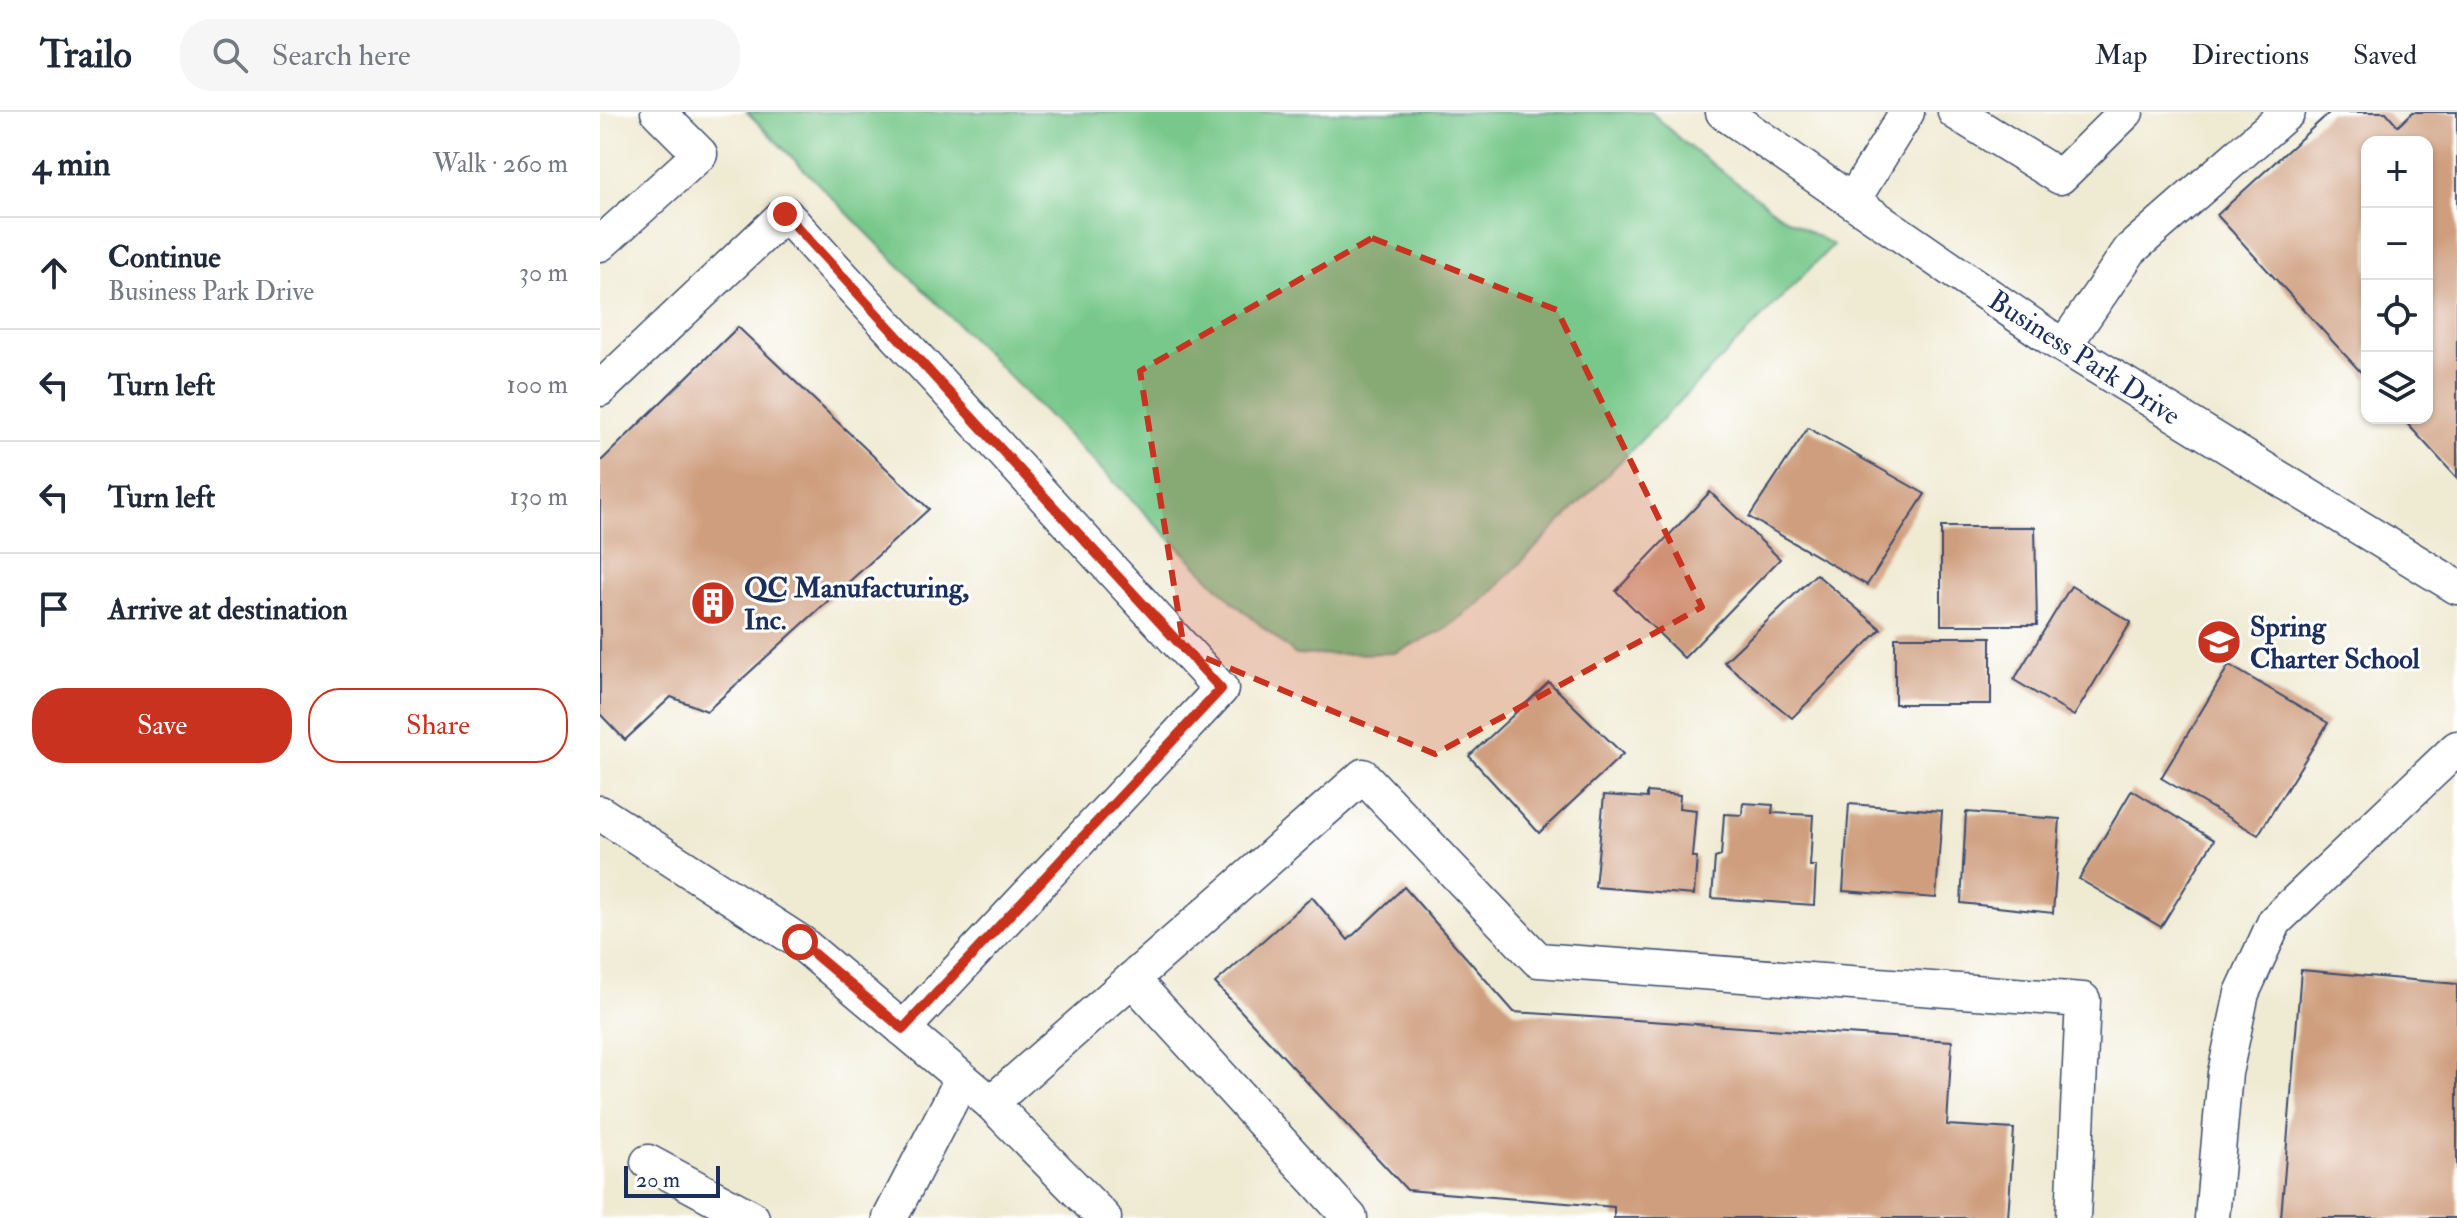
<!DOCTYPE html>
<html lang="en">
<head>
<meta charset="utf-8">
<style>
	:root { --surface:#fff; --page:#f6f6f7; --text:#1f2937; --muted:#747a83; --line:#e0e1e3; --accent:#c8321e }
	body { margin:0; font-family:"IM FELL Double Pica",serif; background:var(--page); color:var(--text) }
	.controls { position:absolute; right:24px; top:24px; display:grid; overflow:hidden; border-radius:16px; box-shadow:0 2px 6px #0004 }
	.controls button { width:72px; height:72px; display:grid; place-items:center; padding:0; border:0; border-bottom:2px solid var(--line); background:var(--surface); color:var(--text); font:40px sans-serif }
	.scale { position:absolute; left:24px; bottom:20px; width:96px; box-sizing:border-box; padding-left:8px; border:4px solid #1b2f5e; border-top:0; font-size:22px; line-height:28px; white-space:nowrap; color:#1b2f5e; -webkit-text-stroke:6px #fff; paint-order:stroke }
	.stop { position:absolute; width:24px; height:24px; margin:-18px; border:6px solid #c8321e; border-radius:50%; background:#fff }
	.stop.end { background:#c8321e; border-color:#fff; box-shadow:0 2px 8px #0008 }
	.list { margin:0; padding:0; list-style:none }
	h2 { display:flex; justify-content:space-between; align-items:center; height:104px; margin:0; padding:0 32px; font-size:34px }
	h2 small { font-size:26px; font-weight:400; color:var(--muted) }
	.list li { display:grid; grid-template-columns:52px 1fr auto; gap:24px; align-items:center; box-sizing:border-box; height:112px; padding:0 32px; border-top:2px solid var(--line) }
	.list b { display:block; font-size:30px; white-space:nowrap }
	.list p { margin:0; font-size:26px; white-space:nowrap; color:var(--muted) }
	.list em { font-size:26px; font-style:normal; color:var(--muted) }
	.actions { display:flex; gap:16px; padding:24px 32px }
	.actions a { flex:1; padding:18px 0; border:2px solid var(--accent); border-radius:32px; text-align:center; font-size:28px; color:var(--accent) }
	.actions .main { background:var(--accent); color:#fff }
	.icon { flex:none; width:44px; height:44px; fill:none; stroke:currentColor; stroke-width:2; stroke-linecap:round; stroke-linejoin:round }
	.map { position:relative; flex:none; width:1857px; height:1106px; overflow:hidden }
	header { display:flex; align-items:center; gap:48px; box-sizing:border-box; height:112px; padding:0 40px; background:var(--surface); border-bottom:2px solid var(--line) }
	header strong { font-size:38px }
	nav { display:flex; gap:44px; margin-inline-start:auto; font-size:28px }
	.search { width:560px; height:72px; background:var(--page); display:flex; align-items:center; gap:20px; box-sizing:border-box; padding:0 28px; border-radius:32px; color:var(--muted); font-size:30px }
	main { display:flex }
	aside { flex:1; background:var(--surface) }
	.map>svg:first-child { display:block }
	.green { fill:#77c88a; stroke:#497c74; stroke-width:2 }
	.building { fill:#cf9e7e }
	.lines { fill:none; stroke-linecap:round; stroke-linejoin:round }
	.minor-casing { stroke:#3b4b6f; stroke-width:37 }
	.minor { stroke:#fff; stroke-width:34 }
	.route { stroke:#c8321e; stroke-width:10 }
	.marked { fill:#c8321e; fill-opacity:0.2; stroke:#c8321e; stroke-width:6; stroke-dasharray:16 10; stroke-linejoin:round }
	.labels { text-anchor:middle; stroke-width:6; stroke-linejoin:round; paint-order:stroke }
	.street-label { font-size:28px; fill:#1b2f5e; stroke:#fff }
	.poi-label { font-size:28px; font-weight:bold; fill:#1b2f5e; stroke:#fff; text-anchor:start }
</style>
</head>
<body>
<header>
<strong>Trailo</strong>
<div class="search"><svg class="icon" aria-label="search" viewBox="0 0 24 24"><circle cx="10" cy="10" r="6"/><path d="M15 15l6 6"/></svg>Search here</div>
<nav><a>Map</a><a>Directions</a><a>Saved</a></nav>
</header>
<main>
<aside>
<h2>4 min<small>Walk · 260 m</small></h2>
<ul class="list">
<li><svg class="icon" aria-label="ahead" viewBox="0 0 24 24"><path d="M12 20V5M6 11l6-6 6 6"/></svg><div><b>Continue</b><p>Business Park Drive</p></div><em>30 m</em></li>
<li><svg class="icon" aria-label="left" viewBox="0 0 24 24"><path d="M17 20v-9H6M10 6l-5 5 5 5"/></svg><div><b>Turn left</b></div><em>100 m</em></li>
<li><svg class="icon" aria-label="left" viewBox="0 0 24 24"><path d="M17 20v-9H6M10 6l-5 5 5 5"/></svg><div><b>Turn left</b></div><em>130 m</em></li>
<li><svg class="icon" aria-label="arrive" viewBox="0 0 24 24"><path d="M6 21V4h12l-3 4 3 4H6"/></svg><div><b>Arrive at destination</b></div></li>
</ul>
<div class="actions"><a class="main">Save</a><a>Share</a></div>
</aside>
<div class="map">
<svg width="1857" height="1106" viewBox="0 0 1857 1106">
	<rect width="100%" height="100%" fill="#fff"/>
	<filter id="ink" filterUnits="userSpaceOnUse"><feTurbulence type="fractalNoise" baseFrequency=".0125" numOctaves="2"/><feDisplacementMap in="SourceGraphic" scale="16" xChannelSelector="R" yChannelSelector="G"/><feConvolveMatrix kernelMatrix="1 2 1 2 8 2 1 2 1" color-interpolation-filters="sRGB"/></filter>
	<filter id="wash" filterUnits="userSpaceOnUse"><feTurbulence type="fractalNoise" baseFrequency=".006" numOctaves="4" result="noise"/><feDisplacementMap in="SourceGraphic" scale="32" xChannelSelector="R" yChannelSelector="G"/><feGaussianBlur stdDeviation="1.8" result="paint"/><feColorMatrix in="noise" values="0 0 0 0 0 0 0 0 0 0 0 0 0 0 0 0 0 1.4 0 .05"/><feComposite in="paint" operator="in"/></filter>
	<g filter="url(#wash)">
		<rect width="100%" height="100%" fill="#efead2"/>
		<polygon class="green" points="147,0 1051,0 1083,30 1180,103 1233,133 886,486 843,519 794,541 696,543 633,490"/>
		<g id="blocks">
			<g class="building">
				<polygon points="1730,0 1786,0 1798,14 1813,0 1857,0 1857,366 1802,306 1827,306 1827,30 1767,30 1767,267 1617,103"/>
				<polygon points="138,215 329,397 107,599 71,585 25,628 0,602 0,350"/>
				<polygon points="1208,316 1325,382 1267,473 1149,405"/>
				<polygon points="1110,380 1180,447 1084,546 1016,479"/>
				<polygon points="1341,415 1435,415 1437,513 1341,513"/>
				<polygon points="1216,462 1281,517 1192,606 1124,550"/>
				<polygon points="1471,474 1531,510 1474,604 1414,568"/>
				<rect x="1295" y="525" width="96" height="67"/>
				<polygon points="1629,553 1728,611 1658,723 1561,666"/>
				<polygon points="949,570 1023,642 939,721 869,644"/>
				<polygon points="1532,678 1614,728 1561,815 1479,767"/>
				<polygon points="1047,680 1080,683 1079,696 1096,698 1092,745 1097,745 1094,783 995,775 1004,683 1047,686"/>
				<polygon points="1143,691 1173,693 1172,701 1213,703 1210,754 1216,754 1214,793 1112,786 1115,746 1121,744 1124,702 1142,703"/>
				<polygon points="1249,692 1342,699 1336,786 1243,779"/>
				<polygon points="1366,700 1460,707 1453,801 1361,791"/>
				<polygon points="804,775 914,900 1352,929 1347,1013 1414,1017 1408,1106 1014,1106 1014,1095 807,1078 615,871 712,785 748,828"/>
				<polygon points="1701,858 1857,872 1857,1106 1681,1106"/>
			</g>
		</g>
	</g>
	<g filter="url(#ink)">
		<use href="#blocks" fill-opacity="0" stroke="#3b4b6f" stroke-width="2"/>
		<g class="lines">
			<g class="minor-casing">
				<g id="minor">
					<polyline points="1123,0 1455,229 1857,475"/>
					<polyline points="1355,0 1460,65 1526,0"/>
					<polyline points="1253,88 1307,0"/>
					<polyline points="0,132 100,42 58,0"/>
					<polyline points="1464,234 1530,138 1688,0"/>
					<polyline points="0,277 185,102 621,577 303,917"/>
					<polyline points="0,701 200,830 391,991 504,1106"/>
					<polyline points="532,867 750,1106"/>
					<polyline points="391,991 763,664 938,848 1483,888 1473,1106"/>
					<polyline points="48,1050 152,1106"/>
					<polyline points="290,1106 362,967"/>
					<polyline points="1612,1106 1625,961 1642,881 1675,809 1857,636"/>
				</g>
			</g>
			<use href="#minor" class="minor"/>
		</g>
	</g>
	<g class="lines" filter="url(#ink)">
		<polyline class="route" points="185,102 621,577 303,917 200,830"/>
	</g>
	<path class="marked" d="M772 126 957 198 1102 495 835 642 584 537 540 259Z"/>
	<defs>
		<g id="building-disc" transform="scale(2.3)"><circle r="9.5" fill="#c8321e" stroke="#fff"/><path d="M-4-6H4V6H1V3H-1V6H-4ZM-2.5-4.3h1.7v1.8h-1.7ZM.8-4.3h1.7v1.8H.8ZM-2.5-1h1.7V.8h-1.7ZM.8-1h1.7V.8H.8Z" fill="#fff"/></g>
		<g id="school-disc" transform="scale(2.3)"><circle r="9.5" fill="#c8321e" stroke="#fff"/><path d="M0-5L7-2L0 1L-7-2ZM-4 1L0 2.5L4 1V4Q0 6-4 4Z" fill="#fff"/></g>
	</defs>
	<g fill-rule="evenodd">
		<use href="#building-disc" x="113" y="491"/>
		<use href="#school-disc" x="1619" y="530"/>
	</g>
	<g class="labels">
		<g class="street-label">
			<text transform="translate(1485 245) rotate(33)" y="10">Business Park Drive</text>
		</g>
		<g class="poi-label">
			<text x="144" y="485">QC Manufacturing,<tspan x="144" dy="32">Inc.</tspan></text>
			<text x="1650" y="524">Spring<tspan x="1650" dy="32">Charter School</tspan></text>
		</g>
	</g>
</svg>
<div class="controls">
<button>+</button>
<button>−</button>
<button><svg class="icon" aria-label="locate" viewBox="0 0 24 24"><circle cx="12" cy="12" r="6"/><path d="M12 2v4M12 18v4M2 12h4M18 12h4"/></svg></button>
<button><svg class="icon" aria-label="layers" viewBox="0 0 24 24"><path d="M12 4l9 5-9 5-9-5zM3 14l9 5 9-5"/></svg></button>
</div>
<div class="scale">20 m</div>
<div class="stop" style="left:200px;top:830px"></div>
<div class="stop end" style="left:185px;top:102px"></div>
</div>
</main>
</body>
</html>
